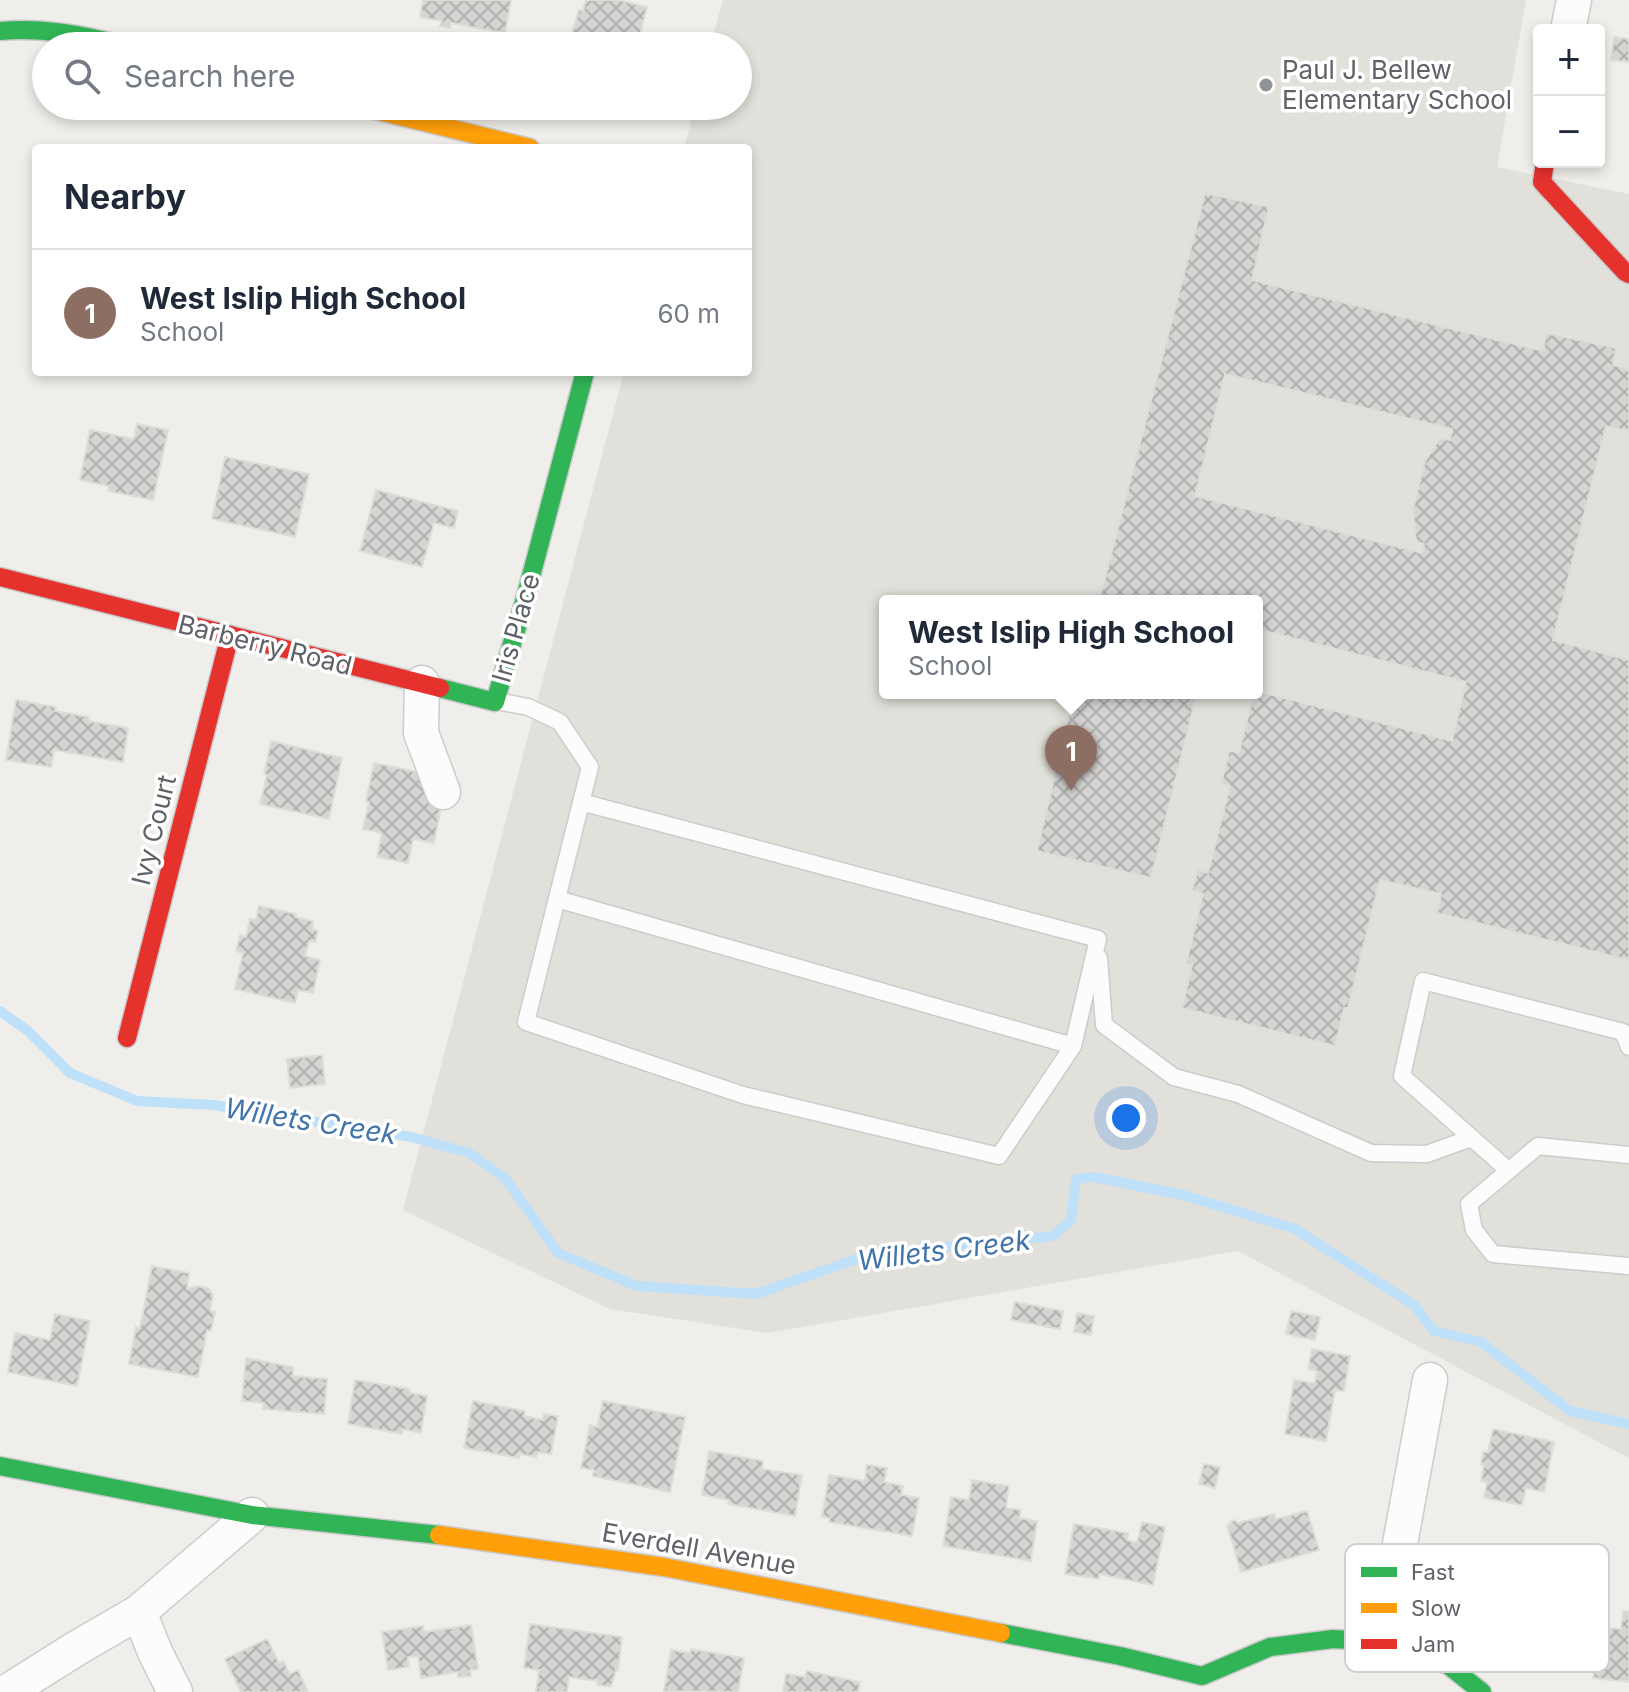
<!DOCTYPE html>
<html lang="en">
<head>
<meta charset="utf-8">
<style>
	:root { --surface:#fff; --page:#f2f2f3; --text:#1f2937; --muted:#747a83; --line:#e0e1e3; --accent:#0f766e }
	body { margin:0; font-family:Inter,sans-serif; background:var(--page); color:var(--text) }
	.controls { position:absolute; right:24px; top:24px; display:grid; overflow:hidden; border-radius:8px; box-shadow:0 4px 12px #0003 }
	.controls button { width:72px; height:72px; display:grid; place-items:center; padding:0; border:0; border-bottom:2px solid var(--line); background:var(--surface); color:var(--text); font:40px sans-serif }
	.you { position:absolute; left:1126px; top:1118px; width:28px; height:28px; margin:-20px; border:6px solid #fff; border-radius:50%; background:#1a73e8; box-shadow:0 0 0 12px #1a73e833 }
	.badge { display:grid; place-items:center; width:52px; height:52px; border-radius:50%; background:var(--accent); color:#fff; font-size:26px; font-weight:700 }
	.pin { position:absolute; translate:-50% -66px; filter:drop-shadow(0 2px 4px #0008) }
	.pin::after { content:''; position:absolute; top:42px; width:28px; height:24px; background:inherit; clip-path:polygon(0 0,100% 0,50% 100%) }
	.popup { position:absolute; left:879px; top:595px; width:384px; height:104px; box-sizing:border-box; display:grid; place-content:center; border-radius:8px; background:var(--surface); filter:drop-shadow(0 2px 6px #0005); font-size:26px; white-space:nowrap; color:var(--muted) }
	.popup b { font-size:30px; color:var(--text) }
	.popup::after { content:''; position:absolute; left:50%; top:100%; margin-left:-16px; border:16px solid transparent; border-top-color:var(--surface) }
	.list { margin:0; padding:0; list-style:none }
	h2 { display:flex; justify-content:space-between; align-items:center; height:104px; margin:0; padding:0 32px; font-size:34px }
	h2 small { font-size:26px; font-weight:400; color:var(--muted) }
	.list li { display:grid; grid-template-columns:52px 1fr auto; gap:24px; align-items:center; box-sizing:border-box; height:128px; padding:0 32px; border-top:2px solid var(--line) }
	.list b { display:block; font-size:30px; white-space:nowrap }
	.list p { margin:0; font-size:26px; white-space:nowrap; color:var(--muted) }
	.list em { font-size:26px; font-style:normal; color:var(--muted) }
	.icon { flex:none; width:44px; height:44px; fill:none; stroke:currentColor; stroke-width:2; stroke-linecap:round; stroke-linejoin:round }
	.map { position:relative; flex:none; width:1629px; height:1692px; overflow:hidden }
	.search { position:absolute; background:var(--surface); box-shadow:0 4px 12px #0003; left:32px; top:32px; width:720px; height:88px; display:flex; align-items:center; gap:20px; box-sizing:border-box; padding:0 28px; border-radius:44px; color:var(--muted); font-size:30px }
	.panel { position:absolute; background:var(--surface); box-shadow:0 4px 12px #0003; left:32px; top:144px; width:720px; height:232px; border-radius:8px }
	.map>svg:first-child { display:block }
	.education { fill:#e2e0da; fill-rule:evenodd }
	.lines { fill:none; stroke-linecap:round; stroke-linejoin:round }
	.stream { stroke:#bfe0f9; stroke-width:10 }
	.building { fill:url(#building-cross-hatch); stroke:#deddd9; stroke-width:2; fill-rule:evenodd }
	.lane-casing { stroke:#cbcccc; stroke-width:19 }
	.street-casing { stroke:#cbcccc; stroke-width:37 }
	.fast-casing { stroke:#cacacb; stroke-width:21 }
	.slow-casing { stroke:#cacacb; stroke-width:21 }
	.jam-casing { stroke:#cacacb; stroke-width:21 }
	.lane { stroke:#fdfcfc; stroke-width:16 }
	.street { stroke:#fdfcfc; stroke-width:34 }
	.fast { stroke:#30b455; stroke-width:18 }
	.slow { stroke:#ff9f0a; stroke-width:18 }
	.jam { stroke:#e5322d; stroke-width:18 }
	.poi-dot { fill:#919496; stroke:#fff; stroke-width:3 }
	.labels { text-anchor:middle; stroke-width:7; stroke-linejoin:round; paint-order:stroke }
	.poi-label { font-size:26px; fill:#5f6368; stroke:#fff; text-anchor:start }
	.street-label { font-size:26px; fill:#5f6368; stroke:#fff }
	.water-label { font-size:28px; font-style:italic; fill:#4174aa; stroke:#fff }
	.key { fill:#fff; stroke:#cfd0d2; stroke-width:2 }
	.key-label { font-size:22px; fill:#5f6368 }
</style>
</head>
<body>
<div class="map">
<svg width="1629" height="1692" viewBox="0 0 1629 1692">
	<defs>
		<pattern id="building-cross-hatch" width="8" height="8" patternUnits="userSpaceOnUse" patternTransform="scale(2)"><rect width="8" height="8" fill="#d6d5d3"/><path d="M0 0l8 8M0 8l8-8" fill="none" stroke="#b1b0af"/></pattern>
	</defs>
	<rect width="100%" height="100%" fill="#efeeea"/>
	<path class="education" d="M723 0H1526L1497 167 1629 194V1458L1238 1251 768 1333 610 1309 403 1210 624 372H748V148H684L695 106H738V46H710ZM885 601H1257V693H885Z"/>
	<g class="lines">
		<polyline class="stream" points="0,1011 28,1031 70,1073 137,1101 213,1105 411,1137 469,1153 505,1178 558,1253 637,1286 756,1294 868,1255 1053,1236 1071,1220 1076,1179 1094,1177 1183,1195 1295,1229 1414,1305 1434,1331 1481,1342 1570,1411 1629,1424"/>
	</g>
	<g class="building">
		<polygon points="423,0 511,0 505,33 451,23 450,28 440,26 442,21 420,17"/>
		<polygon points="586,0 619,0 647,7 637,46 568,46 579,10 583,11"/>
		<polygon points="1614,37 1629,39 1629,62 1611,60"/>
		<path d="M1205 193 1269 207 1252 280 1543 351 1546 333 1616 348 1613 365 1629 369V431L1606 426 1553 640 1629 660V960L1437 913 1441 894 1380 880 1348 1008H1344L1335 1046 1182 1008 1192 965 1186 964 1203 894 1192 890 1198 869 1208 873 1230 786 1221 784 1229 751 1239 752 1254 693H1257V691L1452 741 1466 682 1257 629V601H1099ZM1225 374 1452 429 1450 440 1440 438 1425 461 1413 509 1416 542 1424 544 1422 553 1195 496Z"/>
		<polygon points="137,424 168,430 153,500 108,491 109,486 80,480 90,430 134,439"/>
		<polygon points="225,457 309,474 295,537 212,519"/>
		<polygon points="376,490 458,511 454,528 434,523 422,567 360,551"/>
		<polygon points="1074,693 1113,693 1123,696 1124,693 1197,693 1151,878 1037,851"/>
		<polygon points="16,700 56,707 55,711 89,717 88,721 128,728 123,762 54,750 51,767 6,760"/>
		<polygon points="271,741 342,758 329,819 260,804 267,775 264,774"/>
		<polygon points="374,763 432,775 445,785 434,843 413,839 408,863 377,857 382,833 363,829 369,802 366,801"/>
		<polygon points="259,906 296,914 295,917 313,921 312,929 318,931 315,942 309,941 305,956 320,960 313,993 298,990 295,1003 235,989 243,953 236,951 240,935 246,937 250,919 256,920"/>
		<polygon points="322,1055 325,1084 290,1088 287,1059"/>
		<polygon points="152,1266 189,1273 187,1289 196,1286 208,1288 213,1295 210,1311 215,1312 211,1331 207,1330 198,1377 129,1364 136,1327 140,1328"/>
		<polygon points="1015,1302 1063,1311 1060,1329 1011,1320"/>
		<polygon points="1291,1311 1320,1317 1315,1340 1286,1334"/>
		<polygon points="1077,1313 1094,1316 1091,1335 1074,1332"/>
		<polygon points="55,1314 90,1321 77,1386 8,1372 15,1333 50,1340"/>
		<polygon points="1312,1349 1350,1356 1344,1391 1335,1390 1326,1441 1285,1434 1294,1380 1315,1383 1317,1371 1308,1369"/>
		<polygon points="246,1358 293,1367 293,1376 327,1379 324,1414 263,1409 264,1403 242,1401"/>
		<polygon points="355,1380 409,1389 410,1393 427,1396 421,1433 402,1429 402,1434 348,1424"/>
		<polygon points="473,1401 525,1411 524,1416 543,1420 544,1414 558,1416 551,1454 538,1452 536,1457 519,1454 519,1458 464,1448"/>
		<polygon points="603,1401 685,1417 670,1492 593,1476 594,1470 581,1468 590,1425 597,1427"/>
		<polygon points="1493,1429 1554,1442 1544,1492 1526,1488 1522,1505 1484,1498 1487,1482 1481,1481 1484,1465 1481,1464 1483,1452 1488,1452"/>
		<polygon points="709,1451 763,1461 762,1469 802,1475 795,1516 728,1504 729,1500 702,1495"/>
		<polygon points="1204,1464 1220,1467 1215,1488 1199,1484"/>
		<polygon points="867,1465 887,1468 884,1482 903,1486 901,1495 919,1498 912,1536 829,1522 830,1518 822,1517 829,1475 865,1481"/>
		<polygon points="972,1480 1009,1486 1006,1508 1021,1510 1019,1518 1037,1521 1031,1561 943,1546 951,1497 969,1500"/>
		<polygon points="1307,1511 1319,1550 1241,1572 1227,1525 1231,1524 1230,1522 1235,1520 1237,1523 1274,1514 1276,1519"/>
		<polygon points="1142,1522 1165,1527 1153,1585 1099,1574 1099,1579 1065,1574 1074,1524 1128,1533 1127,1540 1137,1543"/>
		<polygon points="1506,1560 1560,1601 1535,1634 1521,1623 1518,1625 1480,1595"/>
		<polygon points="1623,1611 1629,1612 1629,1682 1593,1678 1599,1630 1608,1631 1608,1628 1621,1629"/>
		<polygon points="530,1624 622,1637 618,1670 616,1670 611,1687 597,1685 598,1681 569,1677 567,1692 536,1692 539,1670 524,1668"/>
		<polygon points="471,1625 478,1669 470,1670 471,1676 458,1677 458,1672 421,1678 418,1656 408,1657 409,1667 388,1670 382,1632 423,1626 424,1632"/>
		<polygon points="267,1639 279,1663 283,1661 290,1674 298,1670 308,1692 241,1692 225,1659"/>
		<polygon points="691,1649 744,1658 738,1692 664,1691 671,1650 690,1653"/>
		<polygon points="807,1671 860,1682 858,1692 783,1692 786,1674 805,1677"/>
	</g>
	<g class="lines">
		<g class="lane-casing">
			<g id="lane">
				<path d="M497 701 528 707 560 722 590 767C568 852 547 937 526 1022L743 1095 999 1156 1073 1046 1098 939 581 802"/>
				<polyline points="557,899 1073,1046"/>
				<polyline points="1099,958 1104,1025 1174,1077 1238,1094 1371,1153 1427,1154 1471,1138"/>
				<polyline points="1629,1155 1538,1146 1469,1204 1474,1230 1493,1254 1629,1266"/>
				<polyline points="1508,1170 1402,1076 1423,981 1623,1032 1629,1047"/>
			</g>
		</g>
		<g class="street-casing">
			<g id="street">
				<polyline points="1568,30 1574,0"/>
				<polyline points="422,683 421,733 443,792"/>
				<polyline points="139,1612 155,1652 175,1692"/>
				<polyline points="1382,1642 1430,1380"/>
				<polyline points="7,1692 77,1648 139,1612 252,1515"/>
			</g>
		</g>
		<g class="fast-casing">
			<g id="fast">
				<path d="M0 31C43 27 84 35 126 46"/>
				<polyline points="440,688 495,702 525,599 585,372"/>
				<polyline points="0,1466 252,1515 439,1535"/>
				<polyline points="1001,1633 1120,1656 1202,1676 1270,1647 1333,1639 1382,1642 1448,1665 1482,1692"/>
			</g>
		</g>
		<g class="slow-casing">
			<g id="slow">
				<polyline points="359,106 530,148"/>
				<polyline points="439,1535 664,1567 1001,1633"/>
			</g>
		</g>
		<g class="jam-casing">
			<g id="jam">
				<polyline points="1545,162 1542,182 1625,272 1629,274"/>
				<polyline points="0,577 440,688"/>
				<polyline points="127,1038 230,635"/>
			</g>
		</g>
		<use href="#lane" class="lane"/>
		<use href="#street" class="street"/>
		<use href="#fast" class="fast"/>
		<use href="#slow" class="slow"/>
		<use href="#jam" class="jam"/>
	</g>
	<circle class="poi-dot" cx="1266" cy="85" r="8"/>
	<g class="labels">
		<g class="poi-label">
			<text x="1282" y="79">Paul J. Bellew<tspan x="1282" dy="30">Elementary School</tspan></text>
		</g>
		<g class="street-label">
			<text transform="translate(516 628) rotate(-74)" y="9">Iris Place</text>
			<text transform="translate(265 645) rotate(14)" y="9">Barberry Road</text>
			<text transform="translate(154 830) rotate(-76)" y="9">Ivy Court</text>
			<text transform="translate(699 1549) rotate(10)" y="9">Everdell Avenue</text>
		</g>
		<g class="water-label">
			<text transform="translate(311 1121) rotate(9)" y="10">Willets Creek</text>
			<text transform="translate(944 1250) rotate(-7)" y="10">Willets Creek</text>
		</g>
	</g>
	<rect x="1345" y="1544" width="264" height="128" rx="12" class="key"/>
	<rect x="1361" y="1567" width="36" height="10" fill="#30b455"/>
	<rect x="1361" y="1603" width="36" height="10" fill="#ff9f0a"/>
	<rect x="1361" y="1639" width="36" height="10" fill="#e5322d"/>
	<g class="key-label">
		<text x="1411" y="1580">Fast</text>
		<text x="1411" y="1616">Slow</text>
		<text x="1411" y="1652">Jam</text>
	</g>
</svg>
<div class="controls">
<button>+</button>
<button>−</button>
</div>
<div class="you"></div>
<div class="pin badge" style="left:1071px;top:791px;background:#8d6e63">1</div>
<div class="popup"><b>West Islip High School</b>School</div>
<div class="search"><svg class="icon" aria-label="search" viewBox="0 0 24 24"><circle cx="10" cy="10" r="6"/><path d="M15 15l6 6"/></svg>Search here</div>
<section class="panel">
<h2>Nearby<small></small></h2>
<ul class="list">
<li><span class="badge" style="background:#8d6e63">1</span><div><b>West Islip High School</b><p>School</p></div><em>60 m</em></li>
</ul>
</section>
</div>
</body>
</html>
